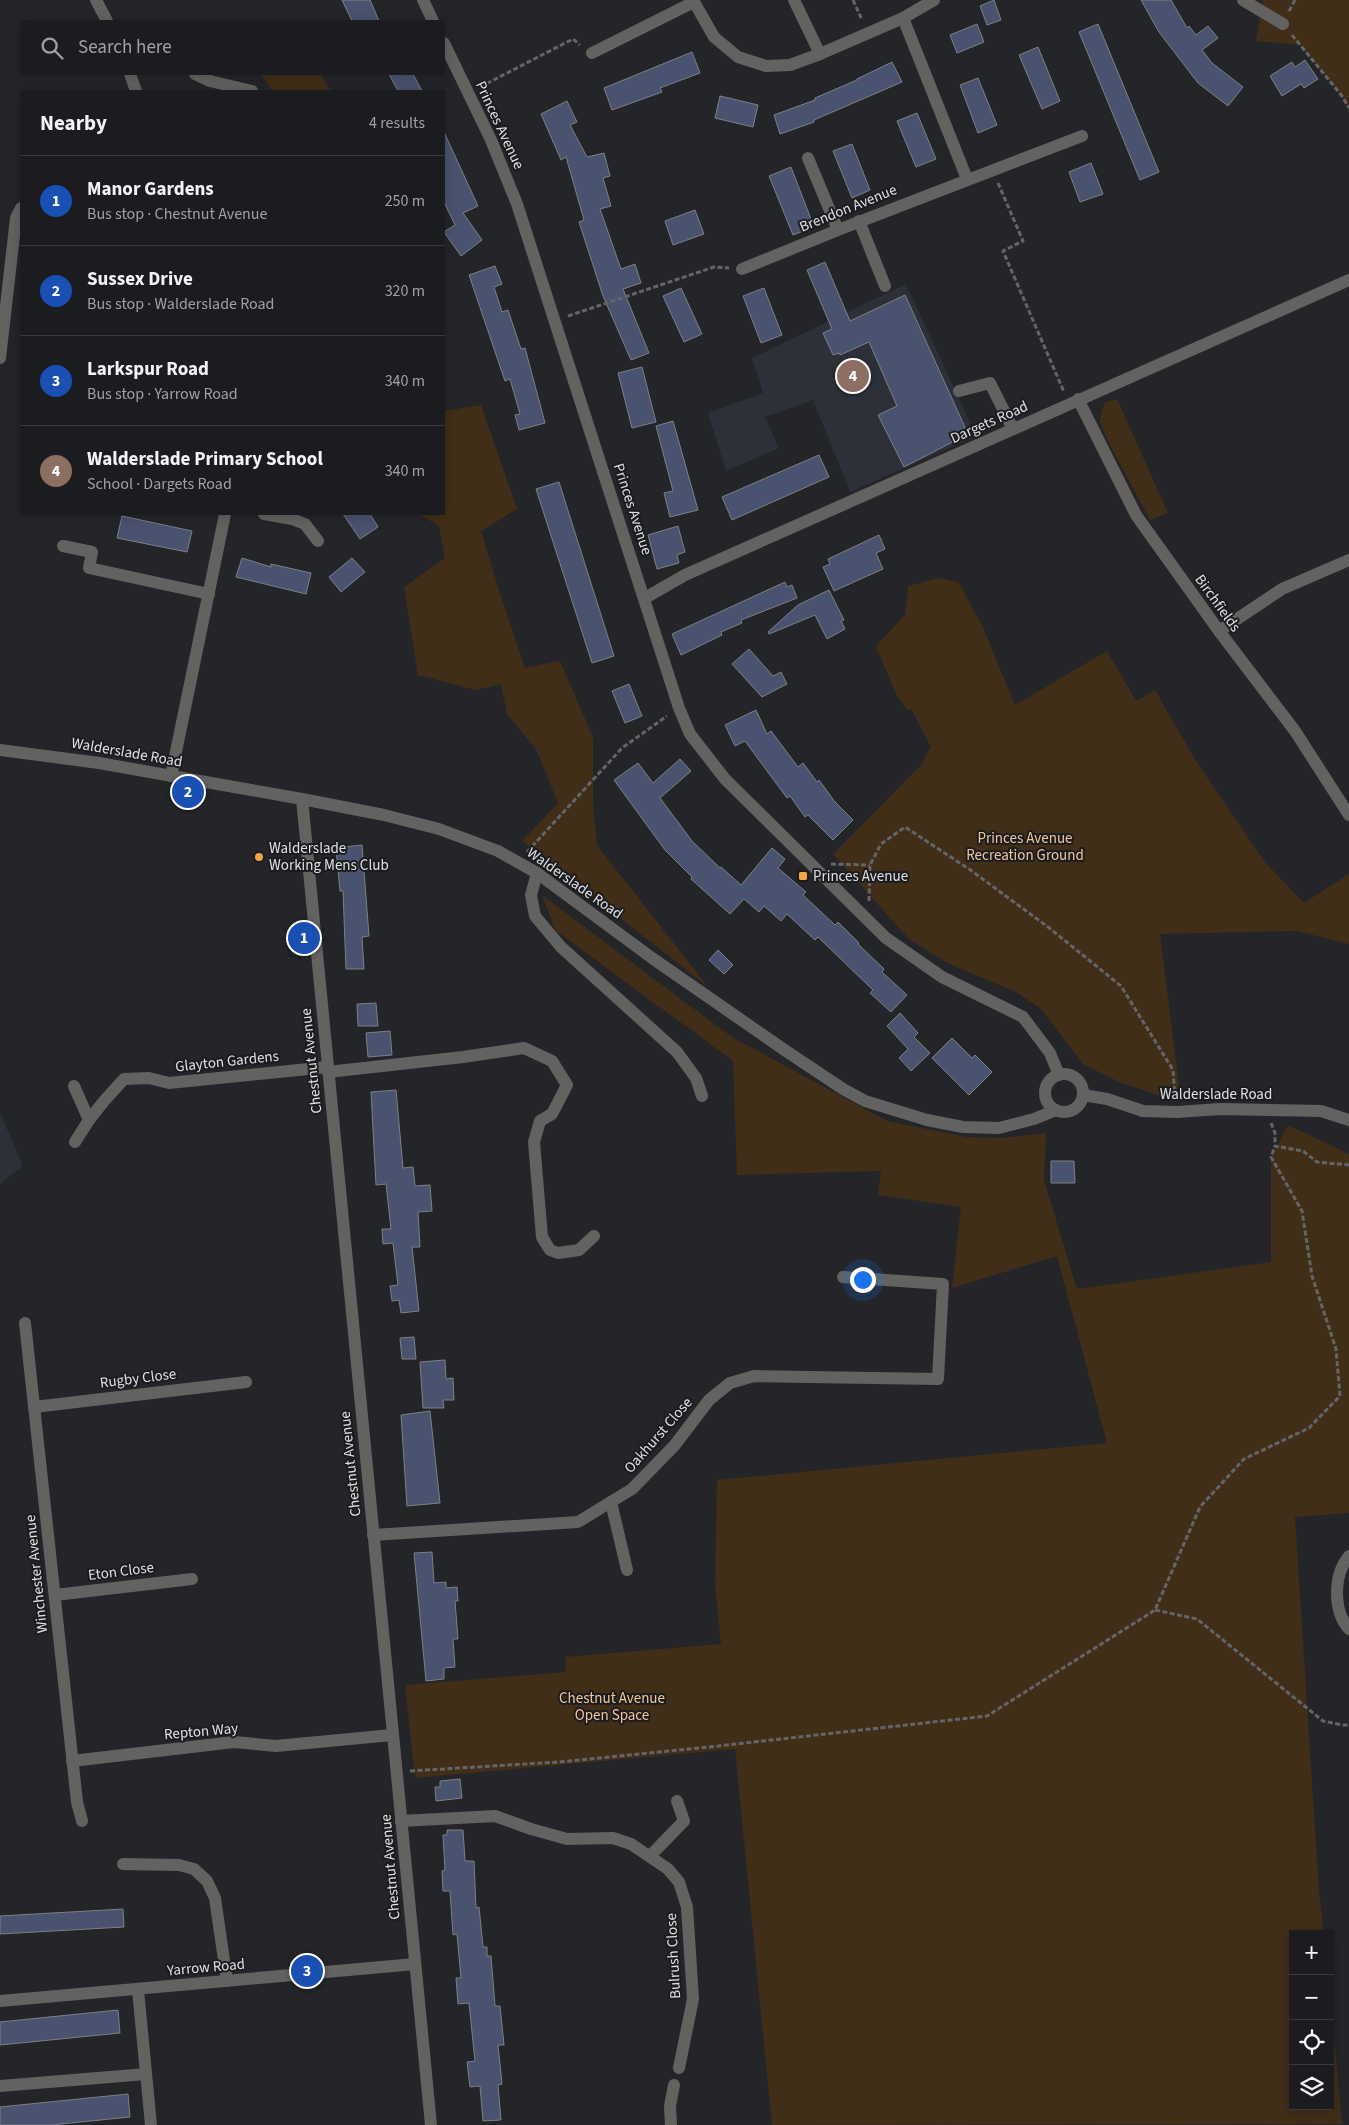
<!DOCTYPE html>
<html lang="en">
<head>
<meta charset="utf-8">
<style>
	:root { --surface:#1b1c1f; --page:#28292c; --text:#f1f3f6; --muted:#a0a1a4; --line:#393a3d; --accent:#0f766e }
	body { margin:0; font-family:"Source Sans 3",sans-serif; background:var(--page); color:var(--text) }
	.controls { position:absolute; right:15px; bottom:15px; display:grid; overflow:hidden; border-radius:0px; box-shadow:0 2px 12px #0003 }
	.controls button { width:45px; height:45px; display:grid; place-items:center; padding:0; border:0; border-bottom:1px solid var(--line); background:var(--surface); color:var(--text); font:25px sans-serif }
	.you { position:absolute; left:862px; top:1279px; width:18px; height:18px; margin:-12px; border:4px solid #fff; border-radius:50%; background:#1a73e8; box-shadow:0 0 0 8px #1a73e833 }
	.badge { display:grid; place-items:center; width:32px; height:32px; border-radius:50%; background:var(--accent); color:#fff; font-size:16px; font-weight:700 }
	.pin { position:absolute; translate:-50% -50%; border:2px solid #fff; box-shadow:0 1px 5px #0006 }
	.list { margin:0; padding:0; list-style:none }
	h2 { display:flex; justify-content:space-between; align-items:center; height:65px; margin:0; padding:0 20px; font-size:21px }
	h2 small { font-size:16px; font-weight:400; color:var(--muted) }
	.list li { display:grid; grid-template-columns:32px 1fr auto; gap:15px; align-items:center; box-sizing:border-box; height:90px; padding:0 20px; border-top:1px solid var(--line) }
	.list b { display:block; font-size:19px; white-space:nowrap }
	.list p { margin:0; font-size:16px; white-space:nowrap; color:var(--muted) }
	.list em { font-size:16px; font-style:normal; color:var(--muted) }
	.icon { flex:none; width:28px; height:28px; fill:none; stroke:currentColor; stroke-width:2; stroke-linecap:round; stroke-linejoin:round }
	.map { position:relative; flex:none; width:1349px; height:2125px; overflow:hidden }
	.search { position:absolute; background:var(--surface); box-shadow:0 2px 12px #0003; left:20px; top:20px; width:425px; height:55px; display:flex; align-items:center; gap:12px; box-sizing:border-box; padding:0 18px; border-radius:0px; color:var(--muted); font-size:19px }
	.panel { position:absolute; background:var(--surface); box-shadow:0 2px 12px #0003; left:20px; top:90px; width:425px; height:425px; border-radius:0px }
	.map>svg:first-child { display:block }
	.built { fill:#2d3038 }
	.green { fill:#412e18 }
	.building { fill:#49536f; stroke:#7f8084 }
	.lines { fill:none; stroke-linecap:round; stroke-linejoin:round }
	.path { stroke:#646568; stroke-width:3; stroke-dasharray:5 2.5; stroke-linecap:butt }
	.minor { stroke:#636260; stroke-width:12 }
	.poi-dot { fill:#f3a443; stroke:#1b1c1f; stroke-width:2 }
	.labels { text-anchor:middle; stroke-width:4; stroke-linejoin:round; paint-order:stroke }
	.street-label { font-size:15px; fill:#dfe0e3; stroke:#1b1c1f }
	.park-label { font-size:15px; fill:#f3c798; stroke:#1b1c1f }
	.poi-label { font-size:15px; fill:#dfe0e3; stroke:#1b1c1f; text-anchor:start }
</style>
</head>
<body>
<div class="map">
<svg width="1349" height="2125" viewBox="0 0 1349 2125">
	<rect width="100%" height="100%" fill="#242529"/>
	<g class="built">
		<polygon points="906,284 976,436 850,492 813,400 765,417 779,448 726,471 708,413 763,393 752,358"/>
		<polygon points="0,1113 23,1166 0,1184"/>
	</g>
	<g class="green">
		<polygon points="1263,0 1349,0 1349,108 1342,96 1300,45 1256,41"/>
		<polygon points="261,74 320,74 331,91 272,91"/>
		<polygon points="1117,399 1168,513 1150,520 1108,441 1100,422 1101,412 1105,402"/>
		<polygon points="481,405 517,509 481,531 497,584 525,668 560,661 593,737 593,805 597,845 708,987 522,841 558,803 536,749 507,714 501,684 476,690 418,675 404,587 445,558 439,526 419,514 444,514 444,411"/>
		<polygon points="938,578 958,582 982,625 1015,705 1107,651 1136,701 1155,690 1196,761 1264,861 1304,903 1349,874 1349,944 1297,931 1160,934 1180,1094 1163,1097 1119,1082 1083,1064 1040,1008 1016,992 947,963 909,939 833,854 920,766 931,747 911,709 908,711 896,694 876,646 905,615 908,586"/>
		<polygon points="542,895 732,1037 887,1121 967,1137 1003,1138 1046,1133 1044,1180 1077,1289 1271,1262 1271,1157 1288,1125 1349,1154 1349,1513 1295,1517 1319,1892 1324,1934 1293,1934 1293,2106 1330,2106 1330,1994 1342,2124 772,2125 735,1749 415,1778 405,1685 566,1672 565,1657 721,1644 715,1584 717,1480 1107,1443 1057,1256 952,1288 961,1207 878,1195 881,1171 737,1175 733,1061 555,930"/>
	</g>
	<g class="building">
		<polygon points="342,0 370,0 379,21 352,21"/>
		<polygon points="994,0 1001,20 987,25 980,6"/>
		<polygon points="1141,0 1171,0 1187,28 1189,26 1196,35 1208,26 1218,38 1202,50 1212,63 1243,87 1228,106 1198,83 1159,32"/>
		<polygon points="977,24 984,42 957,53 950,35"/>
		<polygon points="1098,24 1159,172 1140,180 1079,32"/>
		<polygon points="1038,47 1060,101 1042,109 1019,55"/>
		<polygon points="692,52 700,73 660,88 662,92 612,110 604,88"/>
		<polygon points="1305,60 1318,79 1304,88 1301,84 1282,96 1270,76 1292,62 1295,67"/>
		<polygon points="892,62 902,82 814,120 814,122 780,134 774,115 815,100 815,98 857,80 857,79"/>
		<polygon points="389,74 413,74 422,91 398,91"/>
		<polygon points="978,78 997,125 978,133 960,85"/>
		<polygon points="720,96 758,105 753,127 715,118"/>
		<polygon points="567,101 577,122 570,125 587,157 604,153 610,176 603,178 611,206 600,209 621,269 635,264 641,283 623,289 649,353 631,360 603,296 579,222 584,220 566,157 561,160 541,114"/>
		<polygon points="917,113 936,159 916,167 897,121"/>
		<polygon points="444,132 478,206 463,213 482,240 461,256 444,232 455,225 444,202"/>
		<polygon points="852,144 870,190 852,198 833,151"/>
		<polygon points="1091,163 1103,194 1080,202 1069,172"/>
		<polygon points="791,167 814,227 793,235 769,176"/>
		<polygon points="695,210 704,234 673,245 665,221"/>
		<polygon points="825,262 850,321 905,295 968,434 904,467 878,415 897,406 869,342 840,355 839,353 833,355 823,333 832,329 807,270"/>
		<polygon points="495,266 502,284 494,287 502,312 508,310 521,349 525,348 545,423 519,430 515,415 520,414 510,379 505,381 469,275"/>
		<polygon points="681,288 702,334 684,342 663,296"/>
		<polygon points="764,288 782,335 761,343 743,296"/>
		<polygon points="642,367 656,422 632,428 618,373"/>
		<polygon points="673,421 698,510 670,517 664,493 673,491 656,426"/>
		<polygon points="819,455 829,477 732,520 722,497"/>
		<polygon points="559,482 614,656 592,663 536,489"/>
		<polygon points="343,514 370,514 378,527 360,539"/>
		<polygon points="122,516 192,531 187,552 117,538"/>
		<polygon points="678,526 685,552 677,555 679,563 657,569 648,535"/>
		<polygon points="879,535 885,549 876,553 883,569 834,591 823,567 830,564 828,559"/>
		<polygon points="242,558 271,567 271,564 311,573 306,594 236,577"/>
		<polygon points="352,558 365,572 341,592 329,577"/>
		<polygon points="785,582 787,587 792,585 797,598 741,620 742,623 721,632 722,635 681,655 672,634"/>
		<polygon points="829,590 844,620 841,621 845,629 827,639 815,615 769,634 768,632 798,605"/>
		<polygon points="749,649 773,676 781,672 787,684 762,697 732,664"/>
		<polygon points="629,684 642,716 625,723 612,691"/>
		<polygon points="756,710 767,734 771,731 798,767 803,763 817,782 819,780 835,802 853,820 833,840 808,815 805,817 790,796 787,798 745,741 735,746 725,725"/>
		<polygon points="680,759 691,771 660,798 692,841 720,868 721,867 741,885 772,848 785,859 778,868 806,892 803,895 835,925 838,922 859,943 858,944 884,969 882,972 907,995 891,1012 870,993 873,990 818,937 815,940 787,914 781,921 764,906 759,912 744,899 730,914 691,879 692,877 665,850 614,780 638,763 653,783"/>
		<polygon points="362,845 369,936 362,937 364,969 346,969 343,891 340,891 336,848"/>
		<polygon points="718,950 733,965 724,974 709,960"/>
		<polygon points="376,1003 378,1026 358,1026 357,1004"/>
		<polygon points="900,1013 918,1033 914,1037 930,1053 911,1071 899,1058 908,1049 887,1026"/>
		<polygon points="390,1031 392,1055 368,1057 366,1033"/>
		<polygon points="952,1038 972,1058 975,1055 992,1072 969,1095 932,1058"/>
		<polygon points="396,1090 403,1168 413,1167 415,1186 430,1185 432,1211 418,1212 420,1247 412,1247 419,1311 401,1313 399,1300 392,1301 390,1286 398,1285 393,1243 383,1244 382,1229 391,1229 386,1184 376,1185 371,1092"/>
		<polygon points="1051,1161 1074,1161 1075,1183 1051,1183"/>
		<polygon points="414,1337 416,1359 402,1359 400,1338"/>
		<polygon points="445,1360 446,1379 453,1378 454,1400 443,1400 444,1408 423,1408 420,1362"/>
		<polygon points="430,1411 440,1503 407,1506 401,1415"/>
		<polygon points="432,1552 434,1583 446,1582 446,1588 457,1587 458,1601 455,1601 458,1639 453,1639 455,1667 444,1668 444,1679 426,1681 414,1553"/>
		<polygon points="460,1779 462,1798 436,1801 435,1787 440,1787 440,1781"/>
		<polygon points="447,1830 463,1830 465,1861 474,1861 476,1908 479,1907 483,1947 487,1947 487,1956 491,1956 495,2006 500,2006 504,2045 498,2045 502,2084 498,2085 501,2120 483,2121 480,2086 470,2087 467,2062 475,2061 469,2003 458,2004 456,1978 461,1978 457,1934 453,1935 450,1891 443,1891 442,1871 445,1870 443,1835 447,1835"/>
		<polygon points="123,1909 124,1927 0,1934 0,1916"/>
		<polygon points="118,2010 120,2033 0,2045 0,2022"/>
		<polygon points="128,2094 130,2117 51,2125 0,2125 0,2107"/>
	</g>
	<g class="lines">
		<g class="path">
			<polyline points="853,0 862,20"/>
			<polyline points="1289,11 1295,0"/>
			<polyline points="1292,35 1342,96 1349,108"/>
			<polyline points="480,87 573,39 580,45"/>
			<polyline points="998,183 1023,241 1003,251 1064,392"/>
			<polyline points="568,316 714,267 729,268"/>
			<polyline points="527,852 622,748 667,716"/>
			<polyline points="831,864 870,865"/>
			<polyline points="869,901 870,865 881,844 905,827 969,869 1048,927 1121,986 1173,1070 1175,1098"/>
			<polyline points="1271,1123 1275,1133 1275,1146 1303,1151 1317,1162 1349,1165"/>
			<polyline points="1155,1610 1197,1619 1323,1721 1343,1725 1349,1725"/>
			<polyline points="410,1771 559,1762 718,1746 987,1716 1155,1610 1200,1507 1244,1459 1309,1428 1340,1396 1336,1349 1312,1276 1302,1211 1271,1157 1275,1146"/>
		</g>
		<g class="minor">
			<polyline points="96,0 107,21"/>
			<polyline points="423,0 433,21"/>
			<polyline points="693,0 714,37 738,57 766,66 790,65 820,54 903,18 934,0"/>
			<polyline points="794,0 820,54"/>
			<polyline points="1243,0 1283,24"/>
			<polyline points="903,18 967,179"/>
			<polyline points="444,43 491,140 517,204 679,708 690,734 725,779 886,938 942,977 1023,1017 1050,1053 1059,1075"/>
			<polyline points="592,53 694,2"/>
			<polyline points="130,74 136,91"/>
			<polyline points="195,74 210,81 252,91"/>
			<polyline points="808,158 838,230"/>
			<polyline points="859,221 885,286"/>
			<polyline points="742,269 838,230 1082,136"/>
			<polyline points="0,358 16,218 21,208"/>
			<polyline points="959,391 990,383 1013,429"/>
			<polyline points="1078,399 1136,515 1219,631 1295,731 1349,815"/>
			<polyline points="264,514 292,519 305,524 318,541"/>
			<polyline points="63,546 92,552 89,568 209,594"/>
			<polyline points="645,598 685,575 1349,280"/>
			<polyline points="1219,631 1282,589 1349,560"/>
			<polyline points="0,750 99,763 302,799 384,815 439,829 498,851 537,873 652,958 786,1051 843,1089 865,1101 927,1120 963,1127 999,1128 1034,1119 1056,1110"/>
			<polyline points="171,776 225,514"/>
			<polyline points="302,799 431,2125"/>
			<polyline points="537,873 531,895 535,916 561,947 677,1052 696,1078 702,1096"/>
			<polyline points="328,1072 463,1057 524,1048 552,1061 567,1085 552,1114 540,1121 534,1142 542,1237 550,1250 558,1253 579,1250 594,1236"/>
			<circle cx="1064" cy="1093" r="19"/>
			<polyline points="74,1086 89,1120 75,1142"/>
			<polyline points="1083,1095 1107,1099 1143,1111 1177,1112 1220,1109 1321,1111 1349,1120"/>
			<polyline points="89,1120 104,1101 124,1079 149,1078 169,1083 328,1067"/>
			<polyline points="25,1323 77,1802 82,1821"/>
			<polyline points="34,1407 246,1382"/>
			<polyline points="611,1502 627,1570"/>
			<polyline points="373,1535 578,1522 632,1489 674,1446 709,1400 730,1383 754,1376 938,1379 943,1284 843,1277"/>
			<path d="M1349 1556C1333 1575 1333 1611 1349 1629"/>
			<polyline points="55,1595 192,1579"/>
			<polyline points="72,1761 234,1742 276,1746 392,1735"/>
			<polyline points="401,1821 495,1816 531,1829 567,1839 613,1838 631,1844 668,1869 679,1882 687,1907 693,1999 679,2068"/>
			<polyline points="650,1856 684,1821 677,1801"/>
			<polyline points="123,1864 179,1865 194,1869 207,1881 215,1898 227,1981"/>
			<polyline points="138,1990 151,2125"/>
			<polyline points="0,2001 415,1964"/>
			<polyline points="0,2086 146,2074"/>
			<polyline points="671,2125 670,2106 674,2085"/>
		</g>
	</g>
	<g class="poi-dot">
		<circle cx="259" cy="857" r="5"/>
		<rect x="798" y="871" width="10" height="10" rx="2.5"/>
	</g>
	<g class="labels">
		<g class="street-label">
			<text transform="translate(500 125) rotate(65)" y="5">Princes Avenue</text>
			<text transform="translate(848 208) rotate(-22)" y="5">Brendon Avenue</text>
			<text transform="translate(989 422) rotate(-24)" y="5">Dargets Road</text>
			<text transform="translate(633 509) rotate(72)" y="5">Princes Avenue</text>
			<text transform="translate(1218 603) rotate(54)" y="5">Birchfields</text>
			<text transform="translate(127 752) rotate(10)" y="5">Walderslade Road</text>
			<text transform="translate(575 883) rotate(35)" y="5">Walderslade Road</text>
			<text transform="translate(227 1061) rotate(-6)" y="5">Glayton Gardens</text>
			<text transform="translate(311 1061) rotate(-96)" y="5">Chestnut Avenue</text>
			<text x="1216" y="1099">Walderslade Road</text>
			<text transform="translate(138 1378) rotate(-7)" y="5">Rugby Close</text>
			<text transform="translate(658 1435) rotate(-49)" y="5">Oakhurst Close</text>
			<text transform="translate(350 1464) rotate(-96)" y="5">Chestnut Avenue</text>
			<text transform="translate(121 1571) rotate(-7)" y="5">Eton Close</text>
			<text transform="translate(36 1574) rotate(-96)" y="5">Winchester Avenue</text>
			<text transform="translate(201 1731) rotate(-5)" y="5">Repton Way</text>
			<text transform="translate(390 1867) rotate(-95)" y="5">Chestnut Avenue</text>
			<text transform="translate(673 1956) rotate(-93)" y="5">Bulrush Close</text>
			<text transform="translate(206 1967) rotate(-5)" y="5">Yarrow Road</text>
		</g>
		<g class="park-label">
			<text x="1025" y="843">Princes Avenue<tspan x="1025" dy="17">Recreation Ground</tspan></text>
			<text x="612" y="1703">Chestnut Avenue<tspan x="612" dy="17">Open Space</tspan></text>
		</g>
		<g class="poi-label">
			<text x="269" y="853">Walderslade<tspan x="269" dy="17">Working Mens Club</tspan></text>
			<text x="813" y="881">Princes Avenue</text>
		</g>
	</g>
</svg>
<div class="controls">
<button>+</button>
<button>−</button>
<button><svg class="icon" aria-label="locate" viewBox="0 0 24 24"><circle cx="12" cy="12" r="6"/><path d="M12 2v4M12 18v4M2 12h4M18 12h4"/></svg></button>
<button><svg class="icon" aria-label="layers" viewBox="0 0 24 24"><path d="M12 4l9 5-9 5-9-5zM3 14l9 5 9-5"/></svg></button>
</div>
<div class="you"></div>
<div class="pin badge" style="left:304px;top:938px;background:#1a4fb4">1</div>
<div class="pin badge" style="left:188px;top:792px;background:#1a4fb4">2</div>
<div class="pin badge" style="left:307px;top:1971px;background:#1a4fb4">3</div>
<div class="pin badge" style="left:853px;top:376px;background:#8d6e63">4</div>
<div class="search"><svg class="icon" aria-label="search" viewBox="0 0 24 24"><circle cx="10" cy="10" r="6"/><path d="M15 15l6 6"/></svg>Search here</div>
<section class="panel">
<h2>Nearby<small>4 results</small></h2>
<ul class="list">
<li><span class="badge" style="background:#1a4fb4">1</span><div><b>Manor Gardens</b><p>Bus stop · Chestnut Avenue</p></div><em>250 m</em></li>
<li><span class="badge" style="background:#1a4fb4">2</span><div><b>Sussex Drive</b><p>Bus stop · Walderslade Road</p></div><em>320 m</em></li>
<li><span class="badge" style="background:#1a4fb4">3</span><div><b>Larkspur Road</b><p>Bus stop · Yarrow Road</p></div><em>340 m</em></li>
<li><span class="badge" style="background:#8d6e63">4</span><div><b>Walderslade Primary School</b><p>School · Dargets Road</p></div><em>340 m</em></li>
</ul>
</section>
</div>
</body>
</html>
